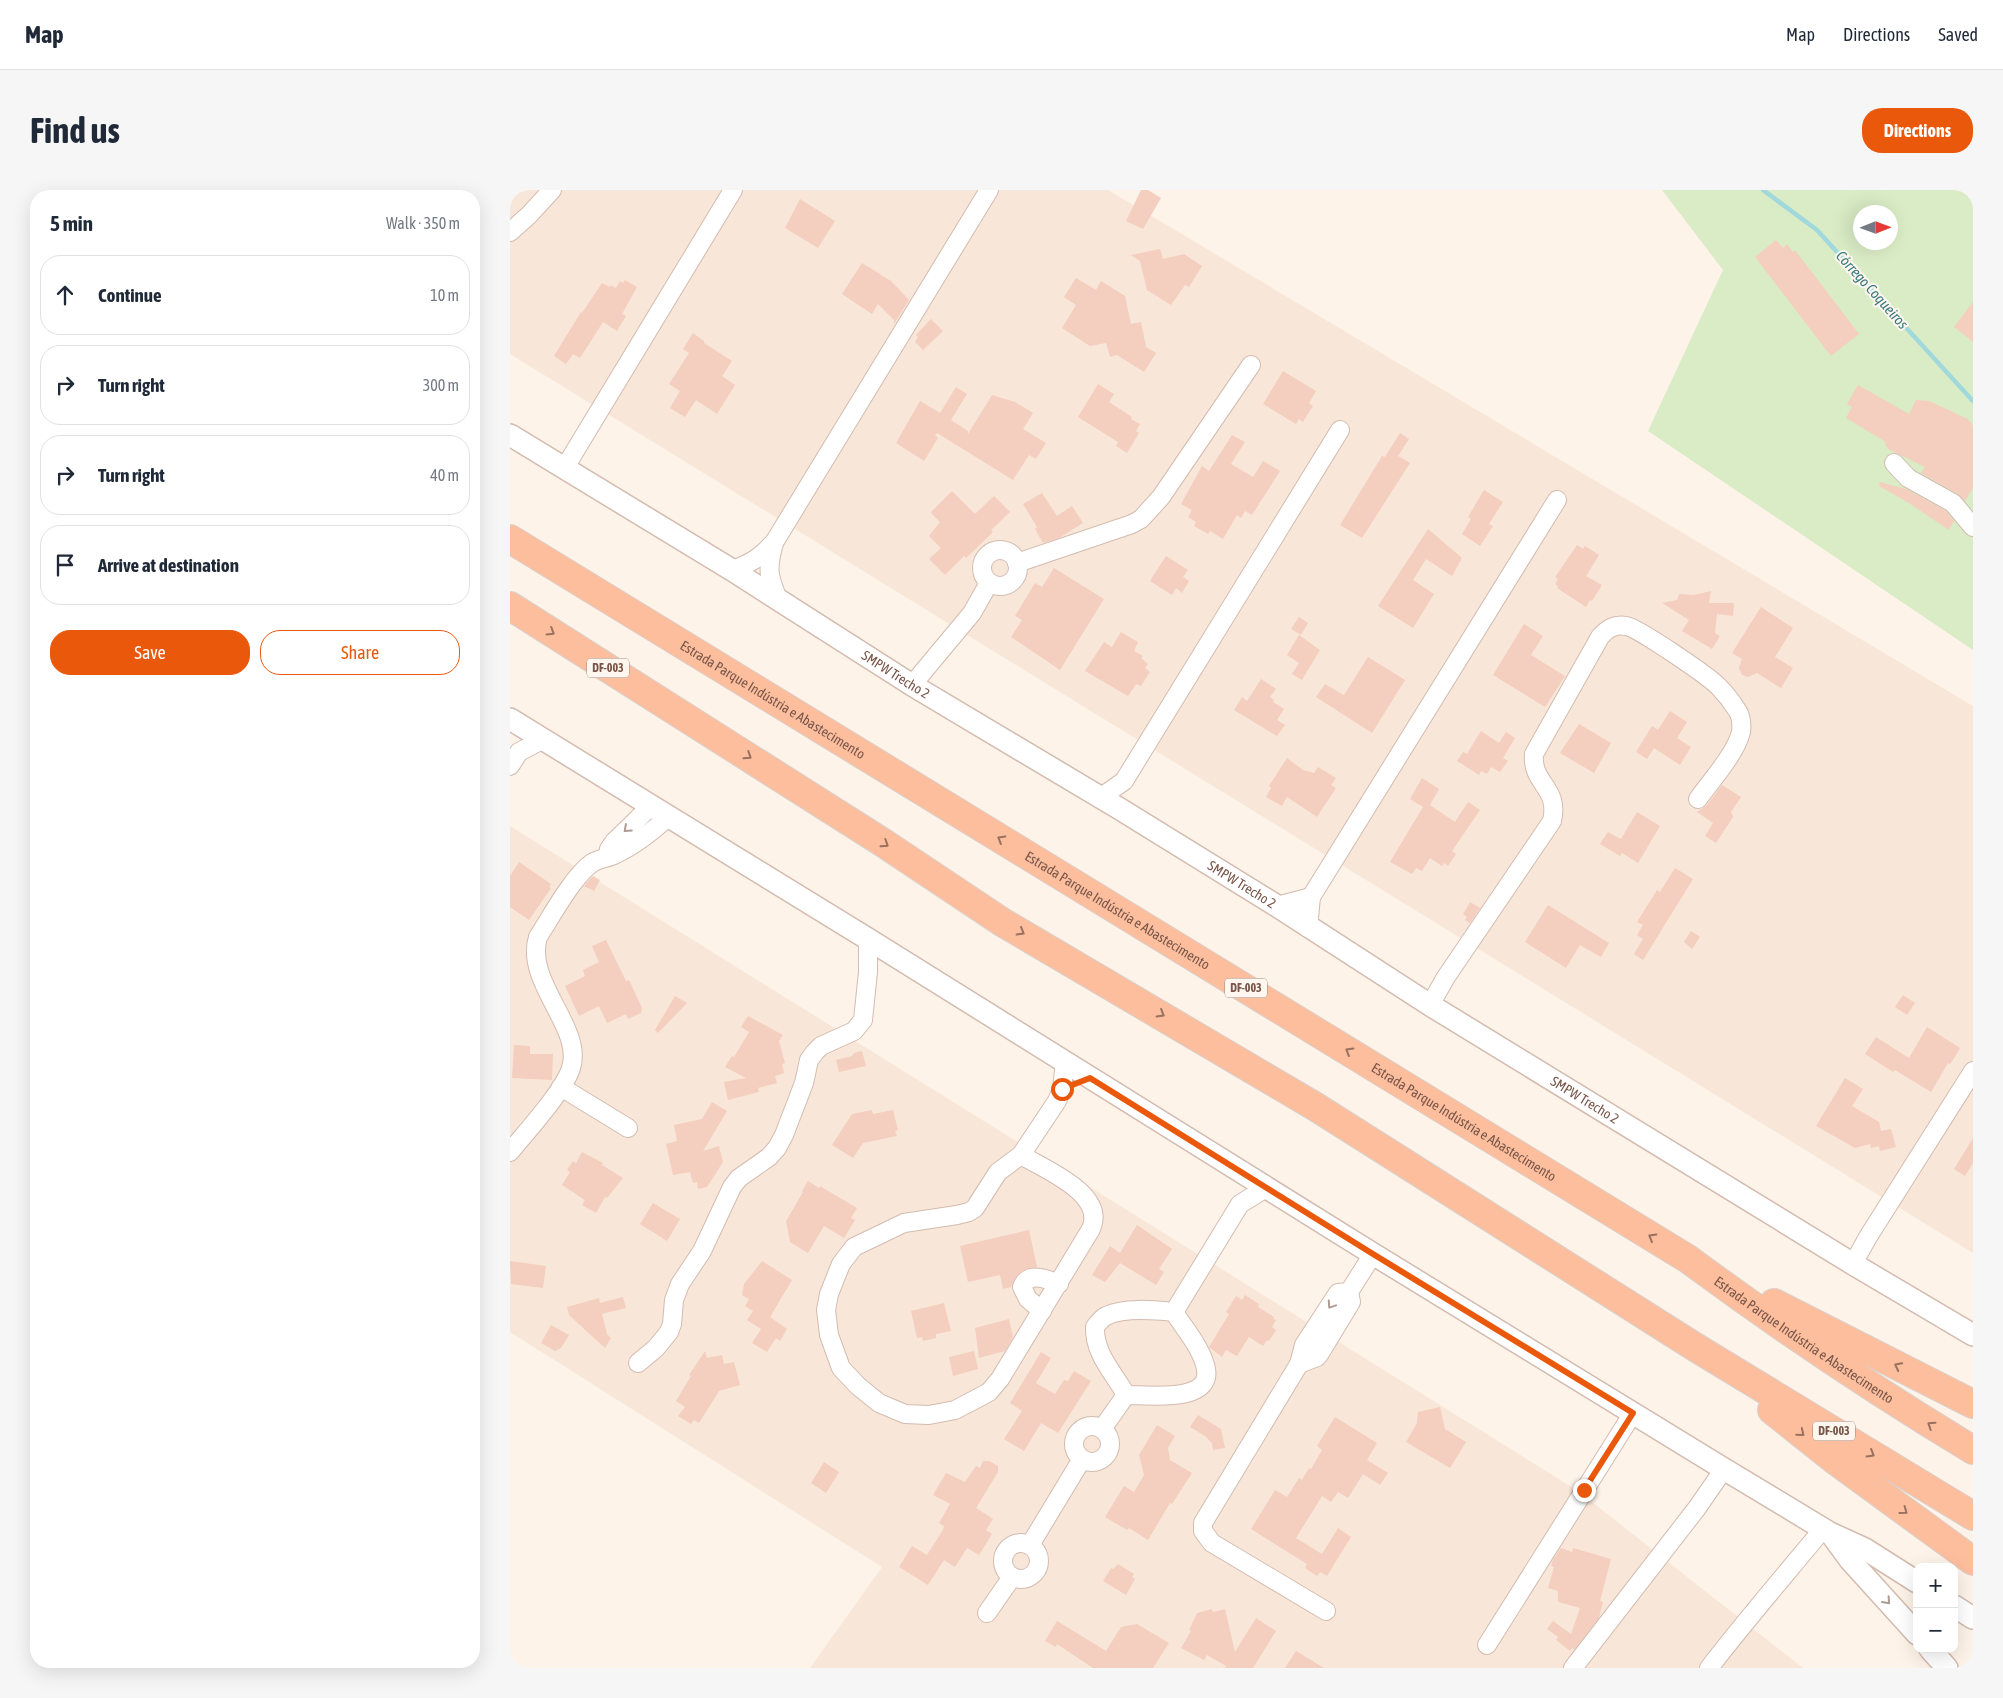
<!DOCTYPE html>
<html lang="en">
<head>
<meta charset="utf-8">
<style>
	:root { --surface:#fff; --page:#f6f6f7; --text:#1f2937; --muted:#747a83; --line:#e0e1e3; --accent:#ea580c }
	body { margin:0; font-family:"Asap Condensed",sans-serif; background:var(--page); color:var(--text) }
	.controls { position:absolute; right:15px; bottom:15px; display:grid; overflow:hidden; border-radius:10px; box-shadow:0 5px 20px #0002 }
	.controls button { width:45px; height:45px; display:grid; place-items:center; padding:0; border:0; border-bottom:1px solid var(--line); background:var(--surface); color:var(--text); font:25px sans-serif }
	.compass { position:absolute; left:1343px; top:15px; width:45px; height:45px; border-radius:50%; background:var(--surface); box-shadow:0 5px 20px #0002; rotate:89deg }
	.stop { position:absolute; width:15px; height:15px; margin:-11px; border:4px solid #ea580c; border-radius:50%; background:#fff }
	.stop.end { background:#ea580c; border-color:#fff; box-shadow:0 1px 5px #0008 }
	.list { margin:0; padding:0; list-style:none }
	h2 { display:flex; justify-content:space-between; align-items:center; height:65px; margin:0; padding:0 20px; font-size:21px }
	h2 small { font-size:16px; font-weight:400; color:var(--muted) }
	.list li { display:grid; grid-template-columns:32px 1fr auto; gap:15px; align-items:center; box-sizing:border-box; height:80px; margin:0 10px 10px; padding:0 10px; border:1px solid var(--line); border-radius:20px }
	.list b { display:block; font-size:19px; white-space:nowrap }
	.list em { font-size:16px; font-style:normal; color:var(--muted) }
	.actions { display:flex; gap:10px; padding:15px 20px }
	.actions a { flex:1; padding:11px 0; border:1px solid var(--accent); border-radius:20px; text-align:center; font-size:18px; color:var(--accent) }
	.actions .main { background:var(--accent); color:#fff }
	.icon { flex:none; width:28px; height:28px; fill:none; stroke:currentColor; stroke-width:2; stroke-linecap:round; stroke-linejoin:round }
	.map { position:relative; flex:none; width:1463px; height:1478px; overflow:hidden; border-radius:20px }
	header { display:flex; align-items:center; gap:30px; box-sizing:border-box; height:70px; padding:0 25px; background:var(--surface); border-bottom:1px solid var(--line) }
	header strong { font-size:24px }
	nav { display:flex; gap:28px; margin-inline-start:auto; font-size:18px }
	.intro { display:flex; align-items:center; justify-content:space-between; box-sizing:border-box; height:120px; padding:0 30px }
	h1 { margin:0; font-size:35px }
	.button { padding:12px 22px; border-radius:20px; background:var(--accent); color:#fff; font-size:18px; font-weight:700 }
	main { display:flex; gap:30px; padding:0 30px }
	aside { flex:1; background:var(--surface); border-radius:20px; box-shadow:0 5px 20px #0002 }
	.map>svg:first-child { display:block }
	.residential { fill:#f8e7d8 }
	.green { fill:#d9ecc5; fill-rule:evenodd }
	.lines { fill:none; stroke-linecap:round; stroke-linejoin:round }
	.stream { stroke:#a0d8db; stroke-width:4.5 }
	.building { fill:#f4cebe }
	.minor-casing { stroke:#d3bbaf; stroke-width:20 }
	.tertiary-casing { stroke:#d3bbaf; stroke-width:24 }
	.trunk-casing { stroke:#d9d0cc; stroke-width:30 }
	.minor { stroke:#fff; stroke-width:18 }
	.tertiary { stroke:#fff; stroke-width:21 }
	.trunk { stroke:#fcbe9d; stroke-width:28 }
	.oneway { stroke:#9a705f }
	.oneway2 { stroke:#af9a92 }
	.route { stroke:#ea580c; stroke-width:6 }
	.labels { text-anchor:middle; stroke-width:4; stroke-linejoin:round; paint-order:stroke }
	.shield { fill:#fff7ef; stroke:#a1867c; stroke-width:1 }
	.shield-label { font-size:12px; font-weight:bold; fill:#79564a }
	.street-label { font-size:14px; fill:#79564a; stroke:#fff7ef }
	.water-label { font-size:15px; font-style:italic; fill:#3c7b7f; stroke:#fff7ef }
</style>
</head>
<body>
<header>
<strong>Map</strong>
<nav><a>Map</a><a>Directions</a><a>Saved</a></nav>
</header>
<div class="intro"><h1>Find us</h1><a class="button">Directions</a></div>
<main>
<aside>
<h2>5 min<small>Walk · 350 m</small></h2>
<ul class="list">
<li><svg class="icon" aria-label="ahead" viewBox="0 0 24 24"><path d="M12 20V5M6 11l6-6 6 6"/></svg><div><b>Continue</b></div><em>10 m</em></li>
<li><svg class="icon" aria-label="right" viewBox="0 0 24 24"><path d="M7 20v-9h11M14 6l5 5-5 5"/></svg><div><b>Turn right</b></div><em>300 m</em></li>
<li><svg class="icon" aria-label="right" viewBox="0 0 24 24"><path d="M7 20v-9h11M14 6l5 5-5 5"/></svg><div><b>Turn right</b></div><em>40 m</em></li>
<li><svg class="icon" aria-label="arrive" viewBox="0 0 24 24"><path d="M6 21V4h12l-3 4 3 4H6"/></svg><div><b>Arrive at destination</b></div></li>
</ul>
<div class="actions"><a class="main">Save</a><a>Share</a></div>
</aside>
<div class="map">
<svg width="1463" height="1478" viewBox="0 0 1463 1478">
	<rect width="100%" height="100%" fill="#fdf3e8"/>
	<g class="residential">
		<polygon points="0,0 598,0 1463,516 1463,1063 0,164"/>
		<polygon points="0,636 1068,1301 1293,1478 300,1478 372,1377 0,1142"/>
	</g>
	<path class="green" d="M1152 0H1463V460L1138 241 1213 80ZM1350 22H1380V52H1350Z"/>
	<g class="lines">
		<polyline class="stream" points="1253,0 1307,40 1463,211"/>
	</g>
	<g class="building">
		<polygon points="631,0 638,0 651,8 633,39 616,31"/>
		<polygon points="290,9 325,31 308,58 275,38"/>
		<polygon points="1266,50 1273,58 1277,54 1283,62 1285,60 1349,144 1321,166 1245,67"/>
		<polygon points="650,59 653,69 674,64 692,76 679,97 675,95 661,115 637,100 630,71 621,65"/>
		<polygon points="352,73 381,91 399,110 384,134 384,130 368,114 362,124 332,104"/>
		<polygon points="566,88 586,100 591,91 615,106 621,134 631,132 636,157 646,163 634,182 607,165 600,167 596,153 580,156 552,138 566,115 554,107"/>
		<polygon points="115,90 127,97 112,124 116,126 107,141 93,132 70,168 63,164 56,174 44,166 71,122 72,123 92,93 100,97 101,95 106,98 110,91 113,93"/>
		<polygon points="1463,112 1463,152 1444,137"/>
		<polygon points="421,129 433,141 413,160 405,152 408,147 406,145"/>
		<polygon points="183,143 194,151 194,153 197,155 222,171 212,186 225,195 207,224 186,210 175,227 160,218 170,201 159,194 179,163 173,159"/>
		<polygon points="773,181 806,201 799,213 803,216 793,232 789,229 786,234 753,214"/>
		<polygon points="588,194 604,204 599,212 622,227 621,229 630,234 626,241 629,243 617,263 606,256 608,252 568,227"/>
		<polygon points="1348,195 1399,224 1406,210 1419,211 1458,229 1463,236 1463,298 1455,311 1448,304 1411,283 1415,277 1380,260 1375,255 1376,252 1336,228 1342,217 1337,214"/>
		<polygon points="446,197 457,204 441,230 458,241 458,244 482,205 505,212 523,223 513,239 536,253 526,269 519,265 503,290 427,243 425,245 428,248 414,271 386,253 410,211 430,223"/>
		<polygon points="890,243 899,249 888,266 900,273 852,348 830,335 872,266 875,267"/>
		<polygon points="722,245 735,252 721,274 743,287 753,271 770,281 742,325 735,321 731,328 727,325 713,349 700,341 698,344 684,336 686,332 678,327 682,320 671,314 692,276 699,281"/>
		<polygon points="1370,292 1396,299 1436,321 1444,331 1439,340 1399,313 1369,296"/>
		<polygon points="974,300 993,312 979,334 983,336 970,356 952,344 961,329 958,327"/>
		<polygon points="442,301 465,324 484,306 500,322 481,340 483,342 456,368 454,366 435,385 419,369 431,358 419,346 430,332 421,323 422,321"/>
		<polygon points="532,303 547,326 562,316 573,333 549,348 533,353 525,339 527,337 513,314"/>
		<polygon points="918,339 952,368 942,386 916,369 903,390 924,404 903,438 868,416"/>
		<polygon points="1067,355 1073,359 1075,356 1089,365 1076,386 1092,395 1082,411 1080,410 1076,417 1047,398 1048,396 1045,394 1048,389 1045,387"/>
		<polygon points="656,366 678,380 673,387 679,391 672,403 666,398 662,405 640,391"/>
		<polygon points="544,378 594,409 550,480 501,447 512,430 505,426 525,393 532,397"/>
		<polygon points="1201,401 1199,413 1224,413 1223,426 1207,424 1205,443 1210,446 1202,459 1172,441 1179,430 1152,413 1167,410 1169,404 1184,405"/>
		<polygon points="1251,417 1283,438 1265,467 1283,478 1271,498 1247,483 1238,487 1232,485 1229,478 1232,469 1222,463"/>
		<polygon points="789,427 798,433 791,445 781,439"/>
		<polygon points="1014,434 1033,446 1021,465 1055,486 1035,517 983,485"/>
		<polygon points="611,442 628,452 624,461 633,466 631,468 638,474 635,478 640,482 631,496 626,494 618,506 575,481 594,452 602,457"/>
		<polygon points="789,445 810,460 792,490 782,484 789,473 777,465"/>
		<polygon points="858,467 895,490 862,543 806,507 815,494 834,505"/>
		<polygon points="751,489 766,499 760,507 764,510 763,512 774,519 767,530 775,535 767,546 724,520 732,507 737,511"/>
		<polygon points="1160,521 1177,532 1167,548 1181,557 1170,575 1144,558 1137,569 1126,562 1142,536 1148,540"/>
		<polygon points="1069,534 1101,553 1084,583 1050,563"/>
		<polygon points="971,541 989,553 996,542 1005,548 993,568 998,571 990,582 981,577 977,584 971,581 969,585 947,571 953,562 957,564"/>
		<polygon points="777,568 793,580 804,583 808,577 826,588 821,595 826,598 807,627 777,607 772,616 756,607 761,598 759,596"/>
		<polygon points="912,588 929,599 920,615 945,632 958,612 970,620 942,661 946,664 938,676 934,673 932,676 920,668 912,681 906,678 902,684 880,672 913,617 900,609"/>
		<polygon points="1212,595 1231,607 1221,622 1223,627 1206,653 1195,646 1203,633 1187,622 1197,615"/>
		<polygon points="1127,622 1150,636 1128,673 1112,663 1110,666 1090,654 1098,642 1111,649"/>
		<polygon points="9,672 41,694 39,697 41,698 19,730 0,717 0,686"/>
		<polygon points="1165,678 1183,689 1133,770 1124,764 1133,749 1127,745 1133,735 1127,732 1147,700 1150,702"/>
		<polygon points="83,686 90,690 84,701 74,696"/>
		<polygon points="960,712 970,718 960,733 955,730 957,727 953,724"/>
		<polygon points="1038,715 1099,753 1091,767 1070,755 1056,778 1015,752"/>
		<polygon points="1181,741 1190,747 1182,759 1174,752"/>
		<polygon points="96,750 116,791 119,790 132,818 131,823 118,829 116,824 97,833 89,816 69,826 55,796 75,786 73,780 89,772 82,756"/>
		<polygon points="1393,805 1405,813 1397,825 1385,817"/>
		<polygon points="165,806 177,813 148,843 145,840"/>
		<polygon points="238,826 273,845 269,851 275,873 272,874 274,883 265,886 267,893 248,898 249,902 218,910 214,892 236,888 215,877 222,866 224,867 239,842 231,837"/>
		<polygon points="1417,837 1450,858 1443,870 1440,874 1438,873 1421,902 1385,880 1383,882 1355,864 1366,847 1399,868"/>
		<polygon points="4,855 20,856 20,864 43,864 42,890 2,888"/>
		<polygon points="352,861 356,876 329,882 326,870 342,866 344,863"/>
		<polygon points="1335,888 1353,899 1342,916 1369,932 1371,941 1381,939 1386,957 1370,961 1369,956 1361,958 1360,954 1345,958 1306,936"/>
		<polygon points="202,912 217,921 193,961 209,956 213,972 197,997 188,999 187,992 183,993 180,982 163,985 156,954 167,951 164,935 192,929"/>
		<polygon points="362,920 363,924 383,920 388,940 385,941 387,946 353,953 343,968 322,955 342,924"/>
		<polygon points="1463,948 1463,973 1455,986 1444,979"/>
		<polygon points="72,962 93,973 92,975 113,988 97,1008 95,1007 86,1023 72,1015 75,1010 52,995 60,982 57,980 63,971 66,973"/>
		<polygon points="298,991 309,998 310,996 347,1018 341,1028 345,1030 334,1048 314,1036 298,1063 280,1052 276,1031 293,1002 292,1001"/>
		<polygon points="143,1013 170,1029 157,1051 130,1034"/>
		<polygon points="627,1035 662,1059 649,1079 654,1082 646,1095 610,1073 595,1092 582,1085 600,1056 610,1063"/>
		<polygon points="519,1040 527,1077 512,1081 506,1087 501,1097 493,1099 490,1085 458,1092 450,1056"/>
		<polygon points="0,1071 36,1076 33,1098 1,1094"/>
		<polygon points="252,1071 282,1090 260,1127 277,1139 270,1151 266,1148 257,1162 242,1153 251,1139 237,1130 243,1121 235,1116 239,1109 232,1105 234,1094"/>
		<polygon points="735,1105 749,1114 748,1117 764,1127 763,1129 766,1130 762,1137 766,1140 759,1151 757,1150 753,1156 739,1147 727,1166 716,1160 712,1167 699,1157 719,1124 716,1122 726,1106 732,1110"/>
		<polygon points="113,1107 116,1118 92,1124 97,1144 101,1148 95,1158 59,1125 57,1117 89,1108 90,1113"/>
		<polygon points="434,1113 441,1141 426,1144 426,1148 413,1151 412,1147 407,1148 401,1121"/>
		<polygon points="499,1129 503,1147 495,1161 469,1168 465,1138"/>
		<polygon points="41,1135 59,1145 51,1158 45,1161 31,1153"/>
		<polygon points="195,1161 197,1168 212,1165 214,1174 224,1172 230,1195 209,1201 189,1233 184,1230 181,1234 168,1226 175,1217 166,1211 181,1186 179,1185"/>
		<polygon points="464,1161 468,1179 443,1186 439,1167"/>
		<polygon points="531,1162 541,1168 526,1193 545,1204 554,1190 558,1191 564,1181 581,1191 548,1243 531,1233 514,1261 494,1249 512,1221 500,1213"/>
		<polygon points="930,1217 935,1239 956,1252 940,1278 896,1252 907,1233 908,1222"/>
		<polygon points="688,1225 711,1239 715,1258 703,1260 702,1253 695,1246 680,1237"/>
		<polygon points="825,1227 867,1253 857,1270 878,1283 870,1295 853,1284 838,1308 828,1302 821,1312 812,1306 786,1348 812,1364 828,1338 841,1347 817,1386 810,1382 807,1386 795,1378 797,1374 741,1339 765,1300 777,1307 789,1288 792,1290 799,1278 801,1279 812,1260 807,1256"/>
		<polygon points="647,1235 665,1246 658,1258 660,1270 682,1283 662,1314 660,1313 638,1350 619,1338 617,1340 595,1327 614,1296 624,1302 634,1285 629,1265"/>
		<polygon points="473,1271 479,1271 488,1276 488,1282 466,1318 483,1329 476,1340 482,1344 469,1365 457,1358 445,1377 434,1370 418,1395 389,1377 402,1356 417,1365 433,1340 434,1336 429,1333 440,1314 423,1305 436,1283 455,1292 466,1276 470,1278"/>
		<polygon points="314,1272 329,1282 316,1303 301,1293"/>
		<polygon points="1051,1358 1062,1362 1063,1358 1101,1369 1090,1411 1093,1412 1089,1428 1064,1460 1062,1458 1060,1461 1046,1450 1048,1447 1037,1439 1043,1431 1061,1444 1070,1418 1048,1412 1048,1401 1038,1398 1044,1377 1041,1376 1043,1370"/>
		<polygon points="608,1374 624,1384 622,1387 625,1389 616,1405 593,1391 601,1378 603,1379"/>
		<polygon points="702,1419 703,1422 715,1419 725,1462 746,1428 766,1441 743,1478 715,1478 716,1476 697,1465 694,1470 671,1458 681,1441 679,1440 687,1423"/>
		<polygon points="547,1431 596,1461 611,1437 627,1434 659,1453 643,1478 583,1478 547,1454 546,1457 535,1451"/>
		<polygon points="786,1461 814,1478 775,1478"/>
	</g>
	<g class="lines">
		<g class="minor-casing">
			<g id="minor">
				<polyline points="0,42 19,25 42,0"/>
				<polyline points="1384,273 1398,288 1443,313 1463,337"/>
				<polyline points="54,279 223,0"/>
				<path d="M264 353C257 379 258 385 268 409"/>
				<circle cx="490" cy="378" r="18"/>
				<polyline points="507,373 622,334 631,329 651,307 741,175"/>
				<path d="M222 380C242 373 251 367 265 351L479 0"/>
				<polyline points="402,495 462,423 479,393"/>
				<polyline points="0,576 9,562 32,550"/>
				<polyline points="590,608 614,591 830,240"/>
				<polyline points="98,665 99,659 104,652 141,616"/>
				<polyline points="767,716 801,707"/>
				<polyline points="798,738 801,707 1047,310"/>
				<path d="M920 815 936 787 1042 631C1050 597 1021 594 1024 564L1090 447C1097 439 1104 434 1116 436 1127 437 1198 486 1208 496 1215 503 1222 512 1227 520 1231 525 1232 535 1231 542 1226 563 1201 591 1188 609"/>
				<polyline points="51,897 118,938"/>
				<path d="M0 962C16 942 54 901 61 878 74 838 14 792 28 747 41 727 63 686 82 673 90 668 99 668 106 664 125 655 144 640 159 626"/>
				<path d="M511 965C534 979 597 1004 581 1039L490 1189 479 1202 466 1209 445 1220 419 1225 395 1224 369 1213 348 1196 331 1178 319 1145 316 1120 319 1104 331 1074 344 1057 394 1033 447 1025 459 1022 465 1018 488 982 511 965 547 911 552 899 555 871"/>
				<polyline points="1343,1074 1358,1047 1463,881"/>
				<path d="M532 1121 518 1109 512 1097C518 1081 537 1089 549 1094"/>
				<polyline points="664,1122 730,1014 756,998"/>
				<polyline points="128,1173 146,1158 159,1142 162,1134 164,1110 170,1094 192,1061 222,997 229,988 259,967 267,958 274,945 294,893 299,870 305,862 311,856 344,841 353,830 358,782 358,749"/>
				<polyline points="789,1174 807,1167 810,1163 841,1112 839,1102 863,1064"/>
				<path d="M616 1205C638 1205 707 1214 695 1175 690 1156 674 1138 664 1122"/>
				<path d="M616 1205C604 1183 584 1164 585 1137 588 1133 592 1128 596 1126 613 1117 645 1120 664 1122"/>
				<circle cx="582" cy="1254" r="18"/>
				<polyline points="592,1239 616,1205"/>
				<circle cx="511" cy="1371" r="18"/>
				<polyline points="520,1355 572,1269"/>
				<polyline points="816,1421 702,1353 693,1341 693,1333 789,1174 794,1155 828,1103 839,1102"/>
				<polyline points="477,1423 502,1387"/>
				<polyline points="977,1455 1123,1223"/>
				<polyline points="1063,1478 1187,1318 1214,1279"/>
				<path d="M1199 1478C1236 1430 1275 1385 1313 1339"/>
			</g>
		</g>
		<g class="tertiary-casing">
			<g id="tertiary">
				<path id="s1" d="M0 245 222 380 402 495 610 619 767 716 920 815 1343 1074 1463 1145"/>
				<polyline points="0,529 358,749 863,1064 1214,1279 1320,1343 1355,1359 1407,1392"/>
				<polyline points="1321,1344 1340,1370 1407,1444"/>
				<polyline points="1444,1416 1463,1428"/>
				<polyline points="1420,1459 1437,1478"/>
			</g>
		</g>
		<g class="trunk-casing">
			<g id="trunk">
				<path id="s2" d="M0 349 1178 1069C1270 1137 1365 1201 1463 1260"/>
				<polyline points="0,416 372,652 492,732 806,917 1185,1157 1463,1326"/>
				<polyline points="1264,1113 1463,1214"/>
				<polyline points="1262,1220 1326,1271 1463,1371"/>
			</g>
		</g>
		<use href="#minor" class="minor"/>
		<use href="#tertiary" class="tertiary"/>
		<use href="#trunk" class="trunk"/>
	</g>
	<defs><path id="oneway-chevron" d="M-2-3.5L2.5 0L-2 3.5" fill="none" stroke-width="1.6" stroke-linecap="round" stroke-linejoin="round" transform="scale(1.25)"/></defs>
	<g class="oneway">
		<use href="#oneway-chevron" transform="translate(41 442) rotate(32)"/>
		<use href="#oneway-chevron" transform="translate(238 566) rotate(33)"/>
		<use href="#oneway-chevron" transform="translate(491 649) rotate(-149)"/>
		<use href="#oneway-chevron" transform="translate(375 654) rotate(33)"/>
		<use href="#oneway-chevron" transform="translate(511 742) rotate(30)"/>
		<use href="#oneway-chevron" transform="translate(651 824) rotate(31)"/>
		<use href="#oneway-chevron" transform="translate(839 861) rotate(-149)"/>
		<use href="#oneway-chevron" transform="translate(1142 1047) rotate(-149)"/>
		<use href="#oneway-chevron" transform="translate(1388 1176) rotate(-153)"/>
		<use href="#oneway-chevron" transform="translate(1421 1235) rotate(-147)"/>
		<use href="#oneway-chevron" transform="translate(1291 1243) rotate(39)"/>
		<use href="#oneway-chevron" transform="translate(1361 1264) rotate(31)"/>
		<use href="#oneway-chevron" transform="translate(1394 1321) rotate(36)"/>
	</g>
	<g class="oneway2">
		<use href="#oneway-chevron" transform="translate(117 639) rotate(138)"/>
		<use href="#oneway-chevron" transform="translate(821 1115) rotate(124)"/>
		<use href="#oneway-chevron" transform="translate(1377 1411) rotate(48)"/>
	</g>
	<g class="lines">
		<polyline class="route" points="552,899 580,888 863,1064 1123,1223 1074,1300"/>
	</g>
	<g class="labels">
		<g class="shield">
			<rect x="77" y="468.5" width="42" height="19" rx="4"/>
			<rect x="715" y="788.5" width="42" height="19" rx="4"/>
			<rect x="1303" y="1231.5" width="42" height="19" rx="4"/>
		</g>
		<g class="shield-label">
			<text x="98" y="482">DF-003</text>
			<text x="736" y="802">DF-003</text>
			<text x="1324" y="1245">DF-003</text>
		</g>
		<g class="street-label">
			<text dy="5" stroke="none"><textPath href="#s1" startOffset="454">SMPW Trecho 2</textPath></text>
			<text dy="5" stroke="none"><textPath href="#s2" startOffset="308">Estrada Parque Indústria e Abastecimento</textPath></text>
			<text dy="5" stroke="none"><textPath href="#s1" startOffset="859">SMPW Trecho 2</textPath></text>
			<text dy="5" stroke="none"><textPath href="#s2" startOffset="712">Estrada Parque Indústria e Abastecimento</textPath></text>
			<text dy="5" stroke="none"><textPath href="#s1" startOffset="1264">SMPW Trecho 2</textPath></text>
			<text dy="5" stroke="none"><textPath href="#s2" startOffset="1118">Estrada Parque Indústria e Abastecimento</textPath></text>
			<text dy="5" stroke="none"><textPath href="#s2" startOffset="1522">Estrada Parque Indústria e Abastecimento</textPath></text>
		</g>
		<g class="water-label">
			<text transform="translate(1362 100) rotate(48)" y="5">Córrego Coqueiros</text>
		</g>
	</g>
</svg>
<div class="controls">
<button>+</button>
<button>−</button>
</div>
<svg class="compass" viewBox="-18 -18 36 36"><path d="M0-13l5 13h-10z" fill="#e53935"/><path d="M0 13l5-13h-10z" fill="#747a83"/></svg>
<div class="stop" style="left:552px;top:899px"></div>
<div class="stop end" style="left:1074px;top:1300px"></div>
</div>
</main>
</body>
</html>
